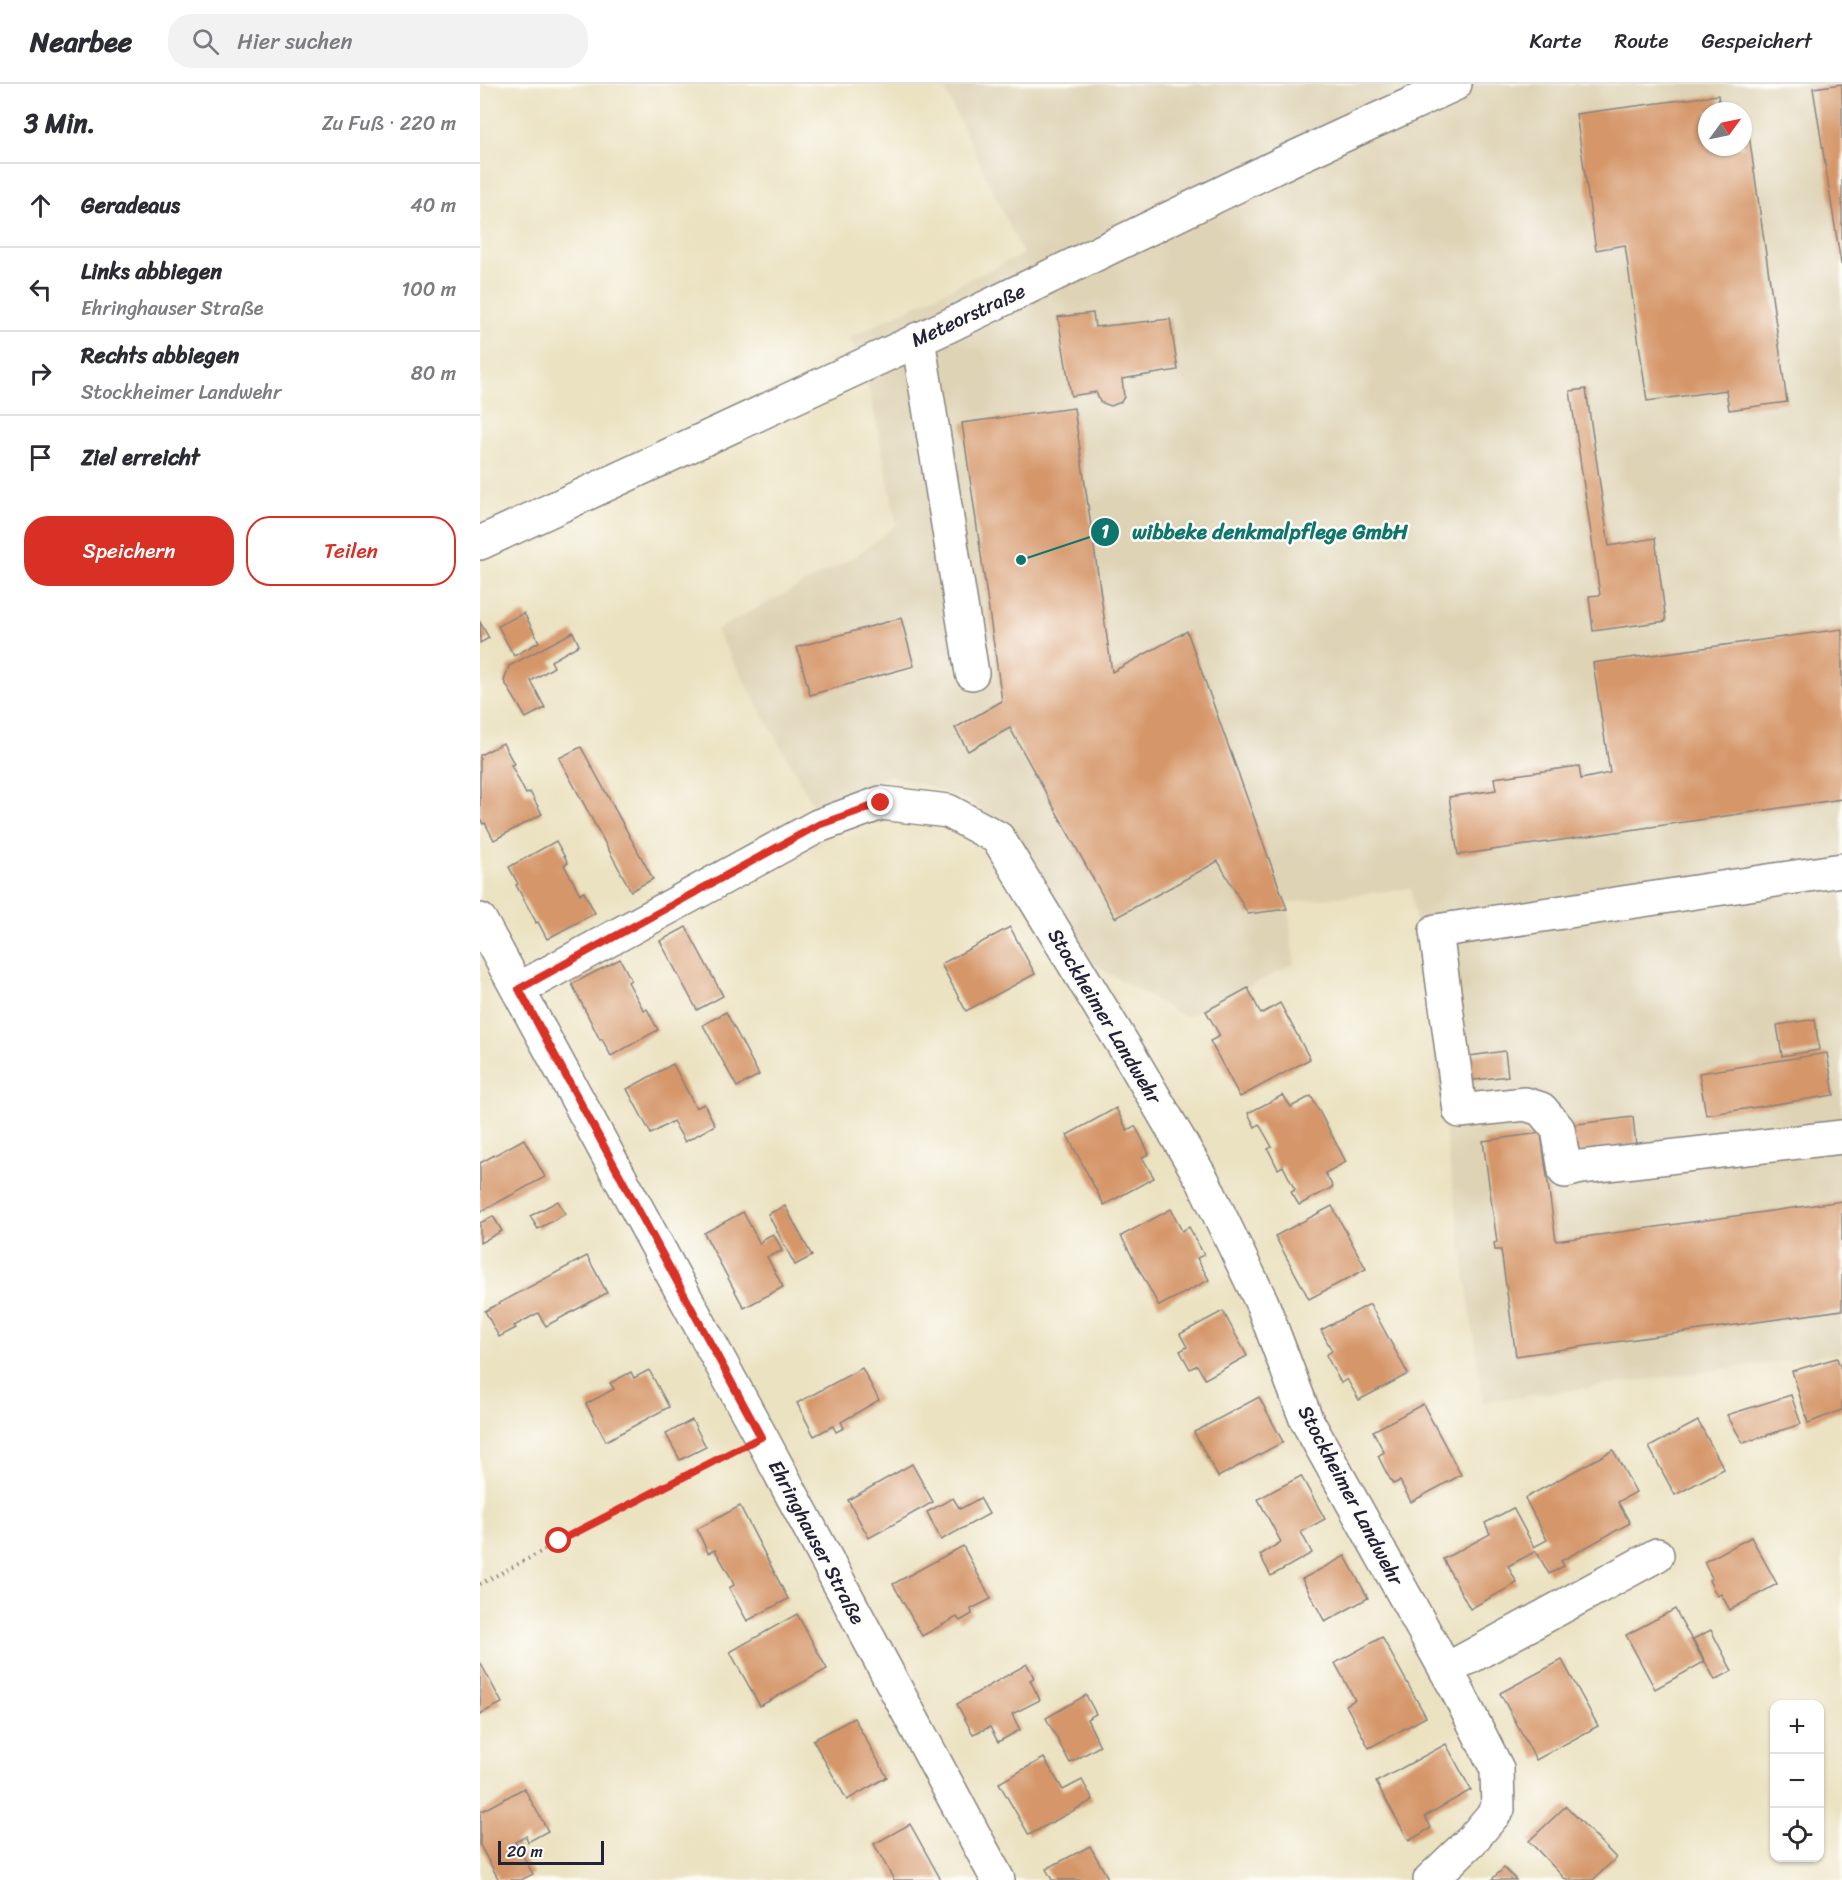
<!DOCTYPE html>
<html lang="de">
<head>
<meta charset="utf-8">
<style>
	:root { --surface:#fff; --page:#f2f2f3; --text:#2b2b33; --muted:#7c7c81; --line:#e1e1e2; --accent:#d93025 }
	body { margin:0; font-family:Sriracha,sans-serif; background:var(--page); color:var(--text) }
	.controls { position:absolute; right:18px; bottom:18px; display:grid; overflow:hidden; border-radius:12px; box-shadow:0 2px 4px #0004 }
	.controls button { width:54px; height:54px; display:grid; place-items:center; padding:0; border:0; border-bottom:2px solid var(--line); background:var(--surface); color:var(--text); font:30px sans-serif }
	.compass { position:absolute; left:1218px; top:18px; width:54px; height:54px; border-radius:50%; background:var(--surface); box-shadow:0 2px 4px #0004; rotate:57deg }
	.scale { position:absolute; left:18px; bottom:15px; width:106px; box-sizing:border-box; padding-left:6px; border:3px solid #22223b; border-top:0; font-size:16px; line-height:21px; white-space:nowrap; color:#22223b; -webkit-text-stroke:4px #fdfcf7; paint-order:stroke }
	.stop { position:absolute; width:18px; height:18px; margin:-14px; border:4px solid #d93025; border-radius:50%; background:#fff }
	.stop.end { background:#d93025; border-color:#fff; box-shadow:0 2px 6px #0008 }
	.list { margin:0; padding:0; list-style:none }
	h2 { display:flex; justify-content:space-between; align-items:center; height:78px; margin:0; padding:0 24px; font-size:26px }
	h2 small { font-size:20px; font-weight:400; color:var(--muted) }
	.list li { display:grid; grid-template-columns:39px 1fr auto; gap:18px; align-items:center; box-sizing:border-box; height:84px; padding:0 24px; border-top:2px solid var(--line) }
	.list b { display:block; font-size:22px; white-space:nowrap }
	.list p { margin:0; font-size:20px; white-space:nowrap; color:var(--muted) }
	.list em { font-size:20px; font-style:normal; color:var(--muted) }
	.actions { display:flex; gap:12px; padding:18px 24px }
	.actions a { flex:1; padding:14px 0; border:2px solid var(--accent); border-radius:24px; text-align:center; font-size:21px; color:var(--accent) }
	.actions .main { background:var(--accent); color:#fff }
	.icon { flex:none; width:33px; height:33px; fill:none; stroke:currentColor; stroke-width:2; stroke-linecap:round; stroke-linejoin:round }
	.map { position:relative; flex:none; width:1362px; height:1796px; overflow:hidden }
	header { display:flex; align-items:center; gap:36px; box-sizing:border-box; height:84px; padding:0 30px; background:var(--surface); border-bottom:2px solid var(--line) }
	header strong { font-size:28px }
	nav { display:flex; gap:33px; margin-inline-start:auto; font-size:21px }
	.search { width:420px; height:54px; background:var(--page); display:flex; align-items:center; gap:15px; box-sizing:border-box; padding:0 21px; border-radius:24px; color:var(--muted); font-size:22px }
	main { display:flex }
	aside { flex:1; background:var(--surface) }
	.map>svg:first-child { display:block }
	.built { fill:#ded3b5; fill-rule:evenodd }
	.building { fill:#d59669 }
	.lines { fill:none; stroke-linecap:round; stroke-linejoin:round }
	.minor-casing { stroke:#86827e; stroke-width:36 }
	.path { stroke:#86827e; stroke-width:4; stroke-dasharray:1.5 4.5; stroke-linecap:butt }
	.minor { stroke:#fff; stroke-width:33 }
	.route { stroke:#d93025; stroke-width:8 }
	.labels { text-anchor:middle; stroke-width:5; stroke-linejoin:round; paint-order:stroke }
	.street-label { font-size:20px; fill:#22223b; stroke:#fdfcf7 }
	.leader { fill:none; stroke:#0f766e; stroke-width:2 }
	.callout-dot { fill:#0f766e; stroke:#fdfcf7; stroke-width:2 }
	.mark-label { font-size:18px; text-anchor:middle; font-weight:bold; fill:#fff }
	.callout-label { font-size:21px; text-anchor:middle; font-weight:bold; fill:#0f766e; stroke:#fdfcf7; stroke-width:5; stroke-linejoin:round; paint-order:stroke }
</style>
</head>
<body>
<header>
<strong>Nearbee</strong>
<div class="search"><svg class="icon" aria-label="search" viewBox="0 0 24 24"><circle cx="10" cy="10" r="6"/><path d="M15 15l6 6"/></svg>Hier suchen</div>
<nav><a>Karte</a><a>Route</a><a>Gespeichert</a></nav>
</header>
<main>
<aside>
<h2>3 Min.<small>Zu Fuß · 220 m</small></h2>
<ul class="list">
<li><svg class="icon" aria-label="ahead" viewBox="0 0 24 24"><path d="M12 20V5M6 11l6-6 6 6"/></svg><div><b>Geradeaus</b></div><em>40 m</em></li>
<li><svg class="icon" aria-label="left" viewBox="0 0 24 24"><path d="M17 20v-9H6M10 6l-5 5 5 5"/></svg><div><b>Links abbiegen</b><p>Ehringhauser Straße</p></div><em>100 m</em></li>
<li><svg class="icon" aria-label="right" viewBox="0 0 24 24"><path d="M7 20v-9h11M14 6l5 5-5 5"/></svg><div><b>Rechts abbiegen</b><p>Stockheimer Landwehr</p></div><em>80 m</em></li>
<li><svg class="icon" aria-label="arrive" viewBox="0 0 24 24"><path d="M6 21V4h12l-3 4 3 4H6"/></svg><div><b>Ziel erreicht</b></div></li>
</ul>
<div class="actions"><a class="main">Speichern</a><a>Teilen</a></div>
</aside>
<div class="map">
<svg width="1362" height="1796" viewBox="0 0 1362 1796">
	<rect width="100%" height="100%" fill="#fdfcf7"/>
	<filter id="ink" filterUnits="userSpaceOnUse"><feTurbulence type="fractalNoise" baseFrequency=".0167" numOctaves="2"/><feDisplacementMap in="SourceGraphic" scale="12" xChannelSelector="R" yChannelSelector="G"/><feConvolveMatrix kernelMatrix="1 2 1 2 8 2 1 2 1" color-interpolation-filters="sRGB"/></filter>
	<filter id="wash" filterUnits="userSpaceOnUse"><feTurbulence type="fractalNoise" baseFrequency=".008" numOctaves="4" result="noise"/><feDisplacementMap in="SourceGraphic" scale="24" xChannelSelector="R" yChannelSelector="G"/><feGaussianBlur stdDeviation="1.35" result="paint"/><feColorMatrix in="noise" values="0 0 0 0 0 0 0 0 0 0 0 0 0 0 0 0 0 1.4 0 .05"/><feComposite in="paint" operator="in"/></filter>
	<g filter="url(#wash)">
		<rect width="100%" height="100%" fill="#ebe2c1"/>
		<path class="built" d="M462 0H1362V1269L1003 1318 931 804 808 819 814 880 705 933 611 879 537 757 491 718 440 699 410 691 336 726 236 546 374 473 417 441 391 312 370 253 543 170ZM1227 27H1263V63H1227Z"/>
		<g id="blocks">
			<g class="building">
				<polygon points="1362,0 1362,180 1361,180 1333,4"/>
				<polygon points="1238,11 1240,27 1227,27 1227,63 1263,63 1263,52 1269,51 1307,318 1249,326 1246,306 1167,317 1145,161 1116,166 1096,30"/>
				<polygon points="613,229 615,243 690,235 698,286 642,295 644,313 641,318 631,322 620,318 616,308 591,312 578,233"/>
				<polygon points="1106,305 1129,462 1175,454 1186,537 1113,547 1109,512 1120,511 1090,307"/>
				<polygon points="594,324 632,588 707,547 807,825 768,830 738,777 635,834 530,644 488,667 475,644 522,617 482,339"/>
				<polygon points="44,529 59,558 34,572 18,542"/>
				<polygon points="421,534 434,582 330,611 317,563"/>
				<polygon points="0,538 9,554 0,559"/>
				<polygon points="1362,545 1362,715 978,771 969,713 1016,706 1014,694 1099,682 1101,695 1130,689 1113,579"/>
				<polygon points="93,548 99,561 71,577 74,583 51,597 65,624 46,634 24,597 29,582"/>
				<polygon points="23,659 34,680 31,681 46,710 50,708 62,730 14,756 5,739 3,740 0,734 0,671"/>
				<polygon points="101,663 173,795 151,807 79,674"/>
				<polygon points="76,757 88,779 84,781 100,810 104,808 115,829 67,855 58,838 56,839 55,836 36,801 38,800 29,783"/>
				<polygon points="206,843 243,912 217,926 180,857"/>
				<polygon points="530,843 555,890 486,927 461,880"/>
				<polygon points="140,875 151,896 148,898 164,927 167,925 178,946 131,972 122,955 120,956 92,900"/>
				<polygon points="768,904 781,930 800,919 830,975 760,1013 730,957 740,952 726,927"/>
				<polygon points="246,928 279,991 257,1003 223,941"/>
				<polygon points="1335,935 1339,966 1302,972 1297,941"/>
				<polygon points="1025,967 1028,992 978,998 975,974"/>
				<polygon points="1347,969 1354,1011 1226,1031 1219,989"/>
				<polygon points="193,980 216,1024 224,1020 235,1041 205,1058 193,1037 171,1050 147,1005"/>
				<polygon points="803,1011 811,1023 831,1012 866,1078 845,1089 853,1103 819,1121 811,1108 815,1106 803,1082 798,1085 788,1065 792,1063 779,1040 775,1043 768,1029"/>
				<polygon points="636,1024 647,1046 655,1042 662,1055 669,1070 662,1073 674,1094 624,1121 587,1051"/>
				<polygon points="1153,1033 1156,1062 1093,1070 1089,1041"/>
				<polygon points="1061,1049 1076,1157 1362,1117 1362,1226 1036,1272 1021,1166 1015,1166 1014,1159 1017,1158 1003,1057"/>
				<polygon points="44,1055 65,1093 2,1127 0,1123 0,1079"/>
				<polygon points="78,1117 85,1130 58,1145 50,1132"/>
				<polygon points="305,1122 332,1172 315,1181 288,1130"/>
				<polygon points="852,1122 886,1185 829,1215 795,1152"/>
				<polygon points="691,1125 702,1147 709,1143 724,1171 717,1174 729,1196 679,1222 641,1152"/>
				<polygon points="263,1128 280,1160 283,1155 293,1150 298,1158 302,1167 287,1173 303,1203 264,1224 224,1149"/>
				<polygon points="13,1132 22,1147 0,1159 0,1139"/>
				<polygon points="107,1172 127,1209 66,1242 58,1229 34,1242 36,1244 19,1253 5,1227"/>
				<polygon points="890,1220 928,1290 879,1316 867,1295 861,1299 846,1271 852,1267 841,1246"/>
				<polygon points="743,1227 767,1272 725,1295 717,1281 710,1285 700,1267 707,1263 700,1250"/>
				<polygon points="1357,1274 1362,1288 1362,1326 1328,1339 1312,1287"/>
				<polygon points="382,1284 399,1316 361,1338 364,1344 356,1348 353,1342 334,1352 317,1319"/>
				<polygon points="169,1286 189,1323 126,1357 106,1320 134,1305 130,1299 151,1288 154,1294"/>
				<polygon points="1311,1311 1321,1340 1263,1359 1247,1331"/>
				<polygon points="779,1313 803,1358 738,1393 714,1348"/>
				<polygon points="943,1320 981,1391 931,1418 920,1397 913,1400 905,1386 898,1372 904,1368 893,1347"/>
				<polygon points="212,1336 226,1363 200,1376 186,1350"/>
				<polygon points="1218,1337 1244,1385 1195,1411 1169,1363"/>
				<polygon points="1133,1366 1156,1408 1138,1418 1150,1439 1081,1477 1084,1482 1069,1490 1056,1467 1028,1482 1037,1499 990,1525 963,1475 1010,1450 1005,1439 1033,1424 1054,1463 1067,1456 1045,1414"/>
				<polygon points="432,1380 453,1418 389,1454 368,1416"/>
				<polygon points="821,1392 845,1435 821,1448 832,1469 791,1492 780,1471 801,1458 778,1415"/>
				<polygon points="473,1414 480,1425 500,1414 509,1430 461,1456 447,1428"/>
				<polygon points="260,1422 308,1515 267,1537 249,1504 254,1501 250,1492 235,1466 228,1469 217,1445"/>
				<polygon points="1271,1453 1297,1500 1250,1526 1241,1510 1237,1512 1229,1496 1232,1494 1224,1478"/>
				<polygon points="483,1462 511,1515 491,1525 492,1530 480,1537 477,1533 442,1552 413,1500"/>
				<polygon points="865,1472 888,1514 845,1538 822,1495"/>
				<polygon points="1195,1525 1224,1578 1175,1605 1146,1551"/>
				<polygon points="317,1530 347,1585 280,1622 250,1568"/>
				<polygon points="1231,1546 1252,1587 1235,1596 1213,1555"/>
				<polygon points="902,1553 946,1633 889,1664 866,1621 875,1616 855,1579"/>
				<polygon points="1082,1576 1118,1642 1056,1676 1020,1609"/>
				<polygon points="0,1578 22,1619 0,1630"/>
				<polygon points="547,1580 554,1594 550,1596 560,1616 532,1630 540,1646 518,1658 510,1643 493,1650 477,1620"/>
				<polygon points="606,1611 616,1630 607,1635 620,1662 590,1679 566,1634"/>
				<polygon points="374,1634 407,1693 367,1716 333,1656"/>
				<polygon points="966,1660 991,1706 945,1732 951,1744 929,1757 896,1698"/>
				<polygon points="564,1674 583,1706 602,1696 613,1716 549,1751 519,1699"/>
				<polygon points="44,1704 68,1747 48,1758 46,1752 35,1758 53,1790 41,1796 19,1796 0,1761 0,1728"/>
				<polygon points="1086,1722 1136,1774 1113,1796 1086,1796 1049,1757"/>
				<polygon points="430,1740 461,1796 414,1796 394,1760"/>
				<polygon points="610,1762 629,1796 572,1796 566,1785"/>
				<polygon points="1024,1784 1036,1796 1011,1796"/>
			</g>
		</g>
	</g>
	<g filter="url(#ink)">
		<use href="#blocks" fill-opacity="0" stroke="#86827e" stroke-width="1.5"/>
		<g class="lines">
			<g class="minor-casing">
				<g id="minor">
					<polyline points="438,255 492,589"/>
					<polyline points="0,459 468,242 814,74 975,0"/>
					<polyline points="1362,786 956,847 980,1027 1045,1020 1061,1025 1078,1045 1085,1087 1101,1083 1362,1053"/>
					<polyline points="0,836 281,1353 518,1796"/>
					<polyline points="39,905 338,742 401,719 468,727 518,754 656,982 723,1097 782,1219 826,1335 976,1604 1017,1685 1018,1725 991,1757 950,1796"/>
					<polyline points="966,1586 1177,1471"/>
				</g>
			</g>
			<polyline class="path" points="0,1500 251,1368"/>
			<use href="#minor" class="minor"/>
		</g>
	</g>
	<g class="lines" filter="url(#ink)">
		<polyline class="route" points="79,1457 281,1353 39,905 338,741 401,719"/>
	</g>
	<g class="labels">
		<g class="street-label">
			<text transform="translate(488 231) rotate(-25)" y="7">Meteorstraße</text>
			<text transform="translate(625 932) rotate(59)" y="7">Stockheimer Landwehr</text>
			<text transform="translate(871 1411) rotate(62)" y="7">Stockheimer Landwehr</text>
			<text transform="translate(337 1458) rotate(62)" y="7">Ehringhauser Straße</text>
		</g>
	</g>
	<path class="leader" d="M541 476L625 448"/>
	<g class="callout-dot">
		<circle cx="541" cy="476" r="6"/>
		<circle cx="625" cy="448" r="15"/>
	</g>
	<g class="mark-label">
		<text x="625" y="454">1</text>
	</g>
	<g class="callout-label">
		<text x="790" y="455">wibbeke denkmalpflege GmbH</text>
	</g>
</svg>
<div class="controls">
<button>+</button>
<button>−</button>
<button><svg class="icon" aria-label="locate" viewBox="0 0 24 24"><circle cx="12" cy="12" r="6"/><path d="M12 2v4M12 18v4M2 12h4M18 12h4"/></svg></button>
</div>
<svg class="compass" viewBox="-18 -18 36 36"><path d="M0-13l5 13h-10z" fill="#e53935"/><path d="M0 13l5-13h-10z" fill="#7c7c81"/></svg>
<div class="scale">20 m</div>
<div class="stop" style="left:79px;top:1457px"></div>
<div class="stop end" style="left:401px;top:719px"></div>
</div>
</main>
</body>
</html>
